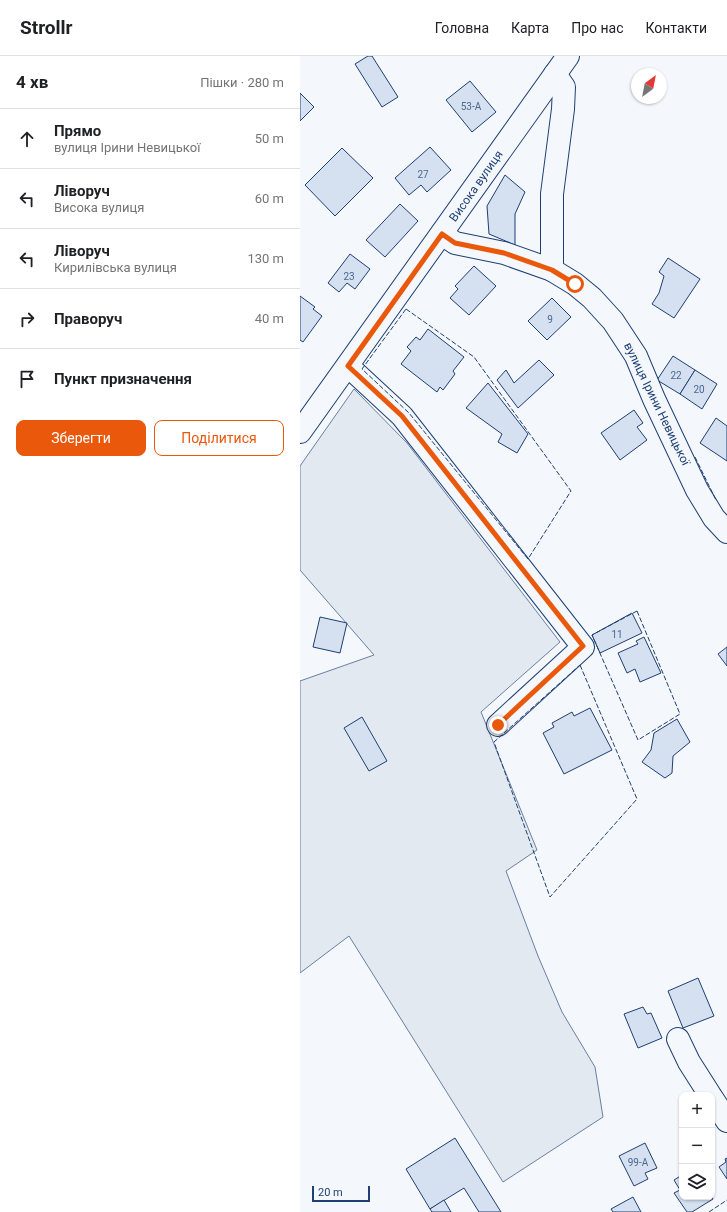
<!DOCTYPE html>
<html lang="uk">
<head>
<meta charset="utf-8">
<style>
	:root { --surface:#fff; --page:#f2f2f2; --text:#202124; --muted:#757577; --line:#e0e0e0; --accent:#ea580c }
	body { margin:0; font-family:Roboto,sans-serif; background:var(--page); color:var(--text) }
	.controls { position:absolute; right:12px; bottom:12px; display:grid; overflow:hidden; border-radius:8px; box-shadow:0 1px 3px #0004 }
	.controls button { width:36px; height:36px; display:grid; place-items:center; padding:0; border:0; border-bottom:1px solid var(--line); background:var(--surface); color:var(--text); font:20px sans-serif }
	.compass { position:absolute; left:331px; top:12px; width:36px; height:36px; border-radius:50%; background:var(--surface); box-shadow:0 1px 3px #0004; rotate:32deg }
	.scale { position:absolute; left:12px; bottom:10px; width:58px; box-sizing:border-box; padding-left:4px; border:2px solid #1d3f73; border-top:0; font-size:11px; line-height:14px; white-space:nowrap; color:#1d3f73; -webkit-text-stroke:3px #f4f7fb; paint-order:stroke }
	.stop { position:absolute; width:12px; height:12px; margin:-9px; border:3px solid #ea580c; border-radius:50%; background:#fff }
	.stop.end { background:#ea580c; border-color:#fff; box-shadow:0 1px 4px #0008 }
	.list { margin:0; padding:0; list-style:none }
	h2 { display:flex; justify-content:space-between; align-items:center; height:52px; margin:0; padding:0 16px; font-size:17px }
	h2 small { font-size:13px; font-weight:400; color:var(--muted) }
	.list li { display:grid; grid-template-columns:26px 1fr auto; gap:12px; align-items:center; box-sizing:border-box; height:60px; padding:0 16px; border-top:1px solid var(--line) }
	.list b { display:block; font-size:15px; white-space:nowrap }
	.list p { margin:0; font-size:13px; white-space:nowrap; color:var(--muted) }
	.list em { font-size:13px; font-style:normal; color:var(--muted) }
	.actions { display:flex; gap:8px; padding:12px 16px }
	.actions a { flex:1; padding:9px 0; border:1px solid var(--accent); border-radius:8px; text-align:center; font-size:14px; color:var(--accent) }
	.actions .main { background:var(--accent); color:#fff }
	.icon { flex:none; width:22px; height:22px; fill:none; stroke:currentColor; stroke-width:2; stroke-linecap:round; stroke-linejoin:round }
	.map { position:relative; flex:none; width:427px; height:1156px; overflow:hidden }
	header { display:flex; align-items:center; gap:24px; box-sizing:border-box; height:56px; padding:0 20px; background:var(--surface); border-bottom:1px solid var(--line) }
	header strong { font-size:19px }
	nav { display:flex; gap:22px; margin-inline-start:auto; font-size:14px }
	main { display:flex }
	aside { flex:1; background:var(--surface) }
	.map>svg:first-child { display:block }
	.green { fill:#e3e9f0; stroke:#687fa3 }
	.building { fill:#d5e0f0; stroke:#1d3f73 }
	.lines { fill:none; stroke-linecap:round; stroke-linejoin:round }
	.minor-casing { stroke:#1d3f73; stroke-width:24 }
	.minor { stroke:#f4f7fb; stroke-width:22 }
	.fence { stroke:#1d3f73; stroke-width:1; stroke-dasharray:5 2; stroke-linecap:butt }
	.route { stroke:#ea580c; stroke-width:5 }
	.labels { text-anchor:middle; stroke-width:3; stroke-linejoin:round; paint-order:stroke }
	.number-label { font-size:10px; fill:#4b6792 }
	.street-label { font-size:12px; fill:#1d3f73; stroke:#f4f7fb }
</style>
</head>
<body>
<header>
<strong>Strollr</strong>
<nav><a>Головна</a><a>Карта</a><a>Про нас</a><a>Контакти</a></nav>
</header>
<main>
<aside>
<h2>4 хв<small>Пішки · 280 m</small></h2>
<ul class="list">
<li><svg class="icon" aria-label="ahead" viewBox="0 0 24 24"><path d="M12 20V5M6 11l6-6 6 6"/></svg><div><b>Прямо</b><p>вулиця Ірини Невицької</p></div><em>50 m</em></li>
<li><svg class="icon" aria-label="left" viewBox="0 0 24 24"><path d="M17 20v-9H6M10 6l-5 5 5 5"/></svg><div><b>Ліворуч</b><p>Висока вулиця</p></div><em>60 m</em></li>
<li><svg class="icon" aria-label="left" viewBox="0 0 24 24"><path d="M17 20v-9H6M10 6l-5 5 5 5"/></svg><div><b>Ліворуч</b><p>Кирилівська вулиця</p></div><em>130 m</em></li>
<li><svg class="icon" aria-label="right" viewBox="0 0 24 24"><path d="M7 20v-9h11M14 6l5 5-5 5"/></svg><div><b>Праворуч</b></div><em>40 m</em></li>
<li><svg class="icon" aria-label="arrive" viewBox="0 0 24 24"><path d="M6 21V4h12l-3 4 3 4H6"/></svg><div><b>Пункт призначення</b></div></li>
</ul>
<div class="actions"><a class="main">Зберегти</a><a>Поділитися</a></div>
</aside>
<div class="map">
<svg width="427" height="1156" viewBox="0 0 427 1156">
	<rect width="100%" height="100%" fill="#f4f7fb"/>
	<polygon class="green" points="54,333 107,387 260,586 181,656 237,794 206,815 238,900 262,956 295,1011 303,1061 203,1126 49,880 0,917 0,625 74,599 0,514 0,410"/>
	<g class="building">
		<polygon points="68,0 72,0 98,41 82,51 55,8"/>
		<polygon points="170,25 196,56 172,76 146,44"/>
		<polygon points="0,37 14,51 0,65"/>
		<polygon points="130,91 151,114 127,136 121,129 109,139 95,122"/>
		<polygon points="42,92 73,122 35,160 5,129"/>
		<polygon points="205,119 225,136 215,158 215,189 189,178 187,150"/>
		<polygon points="100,148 118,165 85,201 66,184"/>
		<polygon points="50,198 70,213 55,233 47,227 39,236 28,227"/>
		<polygon points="368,202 400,223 374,262 352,248 359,237 364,220 359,216"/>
		<polygon points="174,210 196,230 169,259 150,242 158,233 155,230"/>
		<polygon points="0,240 15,251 13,253 22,260 3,286 0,284"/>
		<polygon points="252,242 271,261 247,284 228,265"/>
		<polygon points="128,273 164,301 153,315 155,318 143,334 140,331 137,336 101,308 111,295 107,291 116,281 120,284"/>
		<polygon points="373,300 395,314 380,338 357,324"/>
		<polygon points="239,304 254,319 218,352 197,324 206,314 214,327"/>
		<polygon points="395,314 417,328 402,353 380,338"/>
		<polygon points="188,327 228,378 217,397 198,386 202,378 166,352"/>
		<polygon points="334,354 343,367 337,371 347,384 320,404 301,377"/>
		<polygon points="416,362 427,370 427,405 400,387"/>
		<polygon points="332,557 342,577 300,597 292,579"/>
		<polygon points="20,561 47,567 40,597 13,591"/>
		<polygon points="344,581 361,617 340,626 335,613 327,617 318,597 338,588 336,585"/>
		<polygon points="427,591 427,610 418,598"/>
		<polygon points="290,652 312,694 264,718 243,677 254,671 252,667 272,656 274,660"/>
		<polygon points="62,661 87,705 69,715 44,672"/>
		<polygon points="377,663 390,686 373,700 372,717 365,722 342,706 351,694 354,677"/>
		<polygon points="398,922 414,960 383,972 368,935"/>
		<polygon points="343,951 347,958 351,957 362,982 338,992 324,958"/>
		<polygon points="155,1082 201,1156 179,1156 164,1132 130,1153 106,1113"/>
		<polygon points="345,1087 357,1112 345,1117 348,1123 334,1130 319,1100"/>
		<polygon points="427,1102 427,1123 419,1111 426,1106 425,1103"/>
		<polygon points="382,1119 382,1141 412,1141 413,1143 392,1156 387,1156 374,1137 380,1134 374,1124"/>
		<polygon points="333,1141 341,1156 313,1156 311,1153"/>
		<polygon points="144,1144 151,1156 132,1156 130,1153"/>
	</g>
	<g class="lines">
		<g class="minor-casing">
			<g id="minor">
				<polyline points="142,178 155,187 204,197 252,214 275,228 292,242 313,265 336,300 354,343 397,434 414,462 427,476"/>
				<polyline points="252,214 252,138 263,53 264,31 255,18"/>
				<polyline points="48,310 102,360 283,591 198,669"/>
				<polyline points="0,376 268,0"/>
				<polyline points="378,983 389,1006 410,1039"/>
				<polyline points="412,1042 427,1065"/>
			</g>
		</g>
		<use href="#minor" class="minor"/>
		<g class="fence">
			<polygon points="106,253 174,301 271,435 228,503 109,357 62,313"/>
			<polyline points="395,401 416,444"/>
			<polygon points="337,555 380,658 338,684 292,579"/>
			<polygon points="280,609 337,743 250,841 194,686"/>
			<polyline points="409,1156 427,1144"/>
		</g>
	</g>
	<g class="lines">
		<polyline class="route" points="198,669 283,590 102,360 48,310 142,178 155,187 204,197 252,214 275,228"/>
	</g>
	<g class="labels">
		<g class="number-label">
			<text x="171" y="54">53-А</text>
			<text x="123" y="122">27</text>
			<text x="49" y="224">23</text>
			<text x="250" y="267">9</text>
			<text x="376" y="323">22</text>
			<text x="399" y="337">20</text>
			<text x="317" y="582">11</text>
			<text x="338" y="1110">99-А</text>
		</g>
		<g class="street-label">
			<text transform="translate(176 130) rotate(-55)" y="4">Висока вулиця</text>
			<text transform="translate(357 348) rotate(64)" y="4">вулиця Ірини Невицької</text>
		</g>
	</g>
</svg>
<div class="controls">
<button>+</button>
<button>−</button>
<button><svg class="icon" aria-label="layers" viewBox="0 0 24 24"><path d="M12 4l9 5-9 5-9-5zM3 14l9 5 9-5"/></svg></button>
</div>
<svg class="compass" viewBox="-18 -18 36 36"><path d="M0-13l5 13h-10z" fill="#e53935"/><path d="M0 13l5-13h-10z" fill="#757577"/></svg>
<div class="scale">20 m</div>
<div class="stop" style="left:275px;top:228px"></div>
<div class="stop end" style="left:198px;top:669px"></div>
</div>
</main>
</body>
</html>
